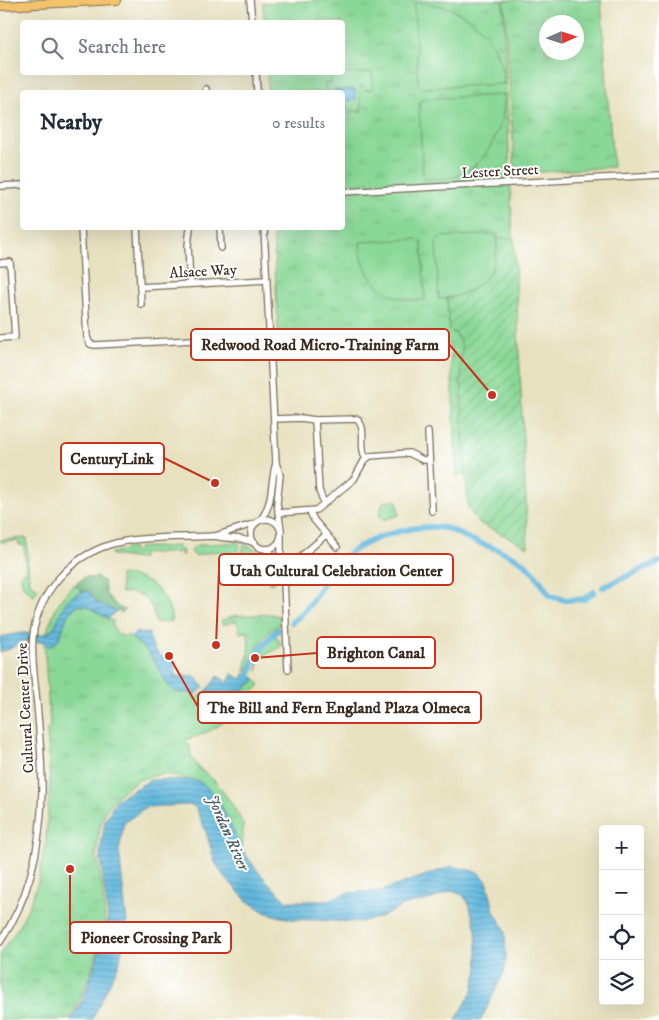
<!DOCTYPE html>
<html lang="en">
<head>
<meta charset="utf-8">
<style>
	:root { --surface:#fff; --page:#f2f2f3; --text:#1f2937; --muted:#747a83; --line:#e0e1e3 }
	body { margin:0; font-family:"IM FELL DW Pica",serif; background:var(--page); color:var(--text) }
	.controls { position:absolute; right:15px; bottom:15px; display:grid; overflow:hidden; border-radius:5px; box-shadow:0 5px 20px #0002 }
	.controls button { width:45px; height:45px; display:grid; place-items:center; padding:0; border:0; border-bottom:1px solid var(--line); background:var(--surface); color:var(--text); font:25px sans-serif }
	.compass { position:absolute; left:539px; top:15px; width:45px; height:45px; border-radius:50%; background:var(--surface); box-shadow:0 5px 20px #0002; rotate:87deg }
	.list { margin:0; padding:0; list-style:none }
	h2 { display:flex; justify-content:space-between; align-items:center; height:65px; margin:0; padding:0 20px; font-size:21px }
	h2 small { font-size:16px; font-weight:400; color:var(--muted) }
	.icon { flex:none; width:28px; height:28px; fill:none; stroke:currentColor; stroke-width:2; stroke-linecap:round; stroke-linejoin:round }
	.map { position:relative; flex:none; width:659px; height:1020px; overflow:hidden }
	.search { position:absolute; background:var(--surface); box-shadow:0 5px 20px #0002; left:20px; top:20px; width:325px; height:55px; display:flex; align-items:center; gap:12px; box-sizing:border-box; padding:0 18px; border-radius:5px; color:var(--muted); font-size:19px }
	.panel { position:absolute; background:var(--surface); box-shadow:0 5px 20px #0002; left:20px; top:90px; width:325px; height:140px; border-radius:5px }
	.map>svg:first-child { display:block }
	.grass { fill:url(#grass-tufts); stroke:#62815a; fill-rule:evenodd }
	.forest { fill:url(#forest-crowns); stroke:#55714f }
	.garden { fill:url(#garden-furrows); stroke:#62815a }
	.pitch { fill:#8ad897; stroke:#62815a }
	.water { fill:url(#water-rules); stroke:#4e717e }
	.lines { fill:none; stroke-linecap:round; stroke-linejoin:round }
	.canal { stroke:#60b8dd; stroke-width:6 }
	.minor-casing { stroke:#776a56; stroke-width:8 }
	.major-casing { stroke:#776a56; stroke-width:10 }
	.minor { stroke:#fff; stroke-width:5.5 }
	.major { stroke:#f2c36a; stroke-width:8 }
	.labels { text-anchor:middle; stroke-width:4; stroke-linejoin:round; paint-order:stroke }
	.street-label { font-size:15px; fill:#3b2a1e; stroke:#fff }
	.water-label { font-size:16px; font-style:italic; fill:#485c61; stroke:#fff }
	.leader { fill:none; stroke:#c8321e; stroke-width:2 }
	.callout-dot { fill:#c8321e; stroke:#fff; stroke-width:2 }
	.callout { fill:#fff; stroke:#c8321e; stroke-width:2 }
	.callout-label { font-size:16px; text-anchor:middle; font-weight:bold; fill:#3b2a1e }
</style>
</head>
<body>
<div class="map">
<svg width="659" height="1020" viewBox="0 0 659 1020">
	<defs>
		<pattern id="grass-tufts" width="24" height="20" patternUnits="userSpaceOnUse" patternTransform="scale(1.25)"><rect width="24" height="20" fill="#8ad897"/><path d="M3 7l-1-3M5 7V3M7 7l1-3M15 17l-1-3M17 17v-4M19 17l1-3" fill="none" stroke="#78ba82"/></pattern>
		<pattern id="forest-crowns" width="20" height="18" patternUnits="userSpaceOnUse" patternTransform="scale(1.25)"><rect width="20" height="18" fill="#6fb880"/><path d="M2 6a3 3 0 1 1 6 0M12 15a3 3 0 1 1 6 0" fill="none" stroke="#5c9668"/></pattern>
		<pattern id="garden-furrows" width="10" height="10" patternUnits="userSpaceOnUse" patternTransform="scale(1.25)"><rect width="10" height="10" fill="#8ad897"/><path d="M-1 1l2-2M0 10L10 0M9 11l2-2" fill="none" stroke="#78ba82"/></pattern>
		<pattern id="water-rules" width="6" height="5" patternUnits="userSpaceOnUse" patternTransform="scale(1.25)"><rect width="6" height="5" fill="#60b8dd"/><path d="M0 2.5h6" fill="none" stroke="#5096b3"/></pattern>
	</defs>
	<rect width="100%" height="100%" fill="#fff"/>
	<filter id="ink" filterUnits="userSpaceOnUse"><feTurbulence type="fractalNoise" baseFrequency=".02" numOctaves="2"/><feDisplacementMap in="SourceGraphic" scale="10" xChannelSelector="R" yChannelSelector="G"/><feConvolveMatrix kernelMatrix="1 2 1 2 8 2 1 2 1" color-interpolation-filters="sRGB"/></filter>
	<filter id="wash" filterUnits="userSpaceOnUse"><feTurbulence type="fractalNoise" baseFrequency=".0096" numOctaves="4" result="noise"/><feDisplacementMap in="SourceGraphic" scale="20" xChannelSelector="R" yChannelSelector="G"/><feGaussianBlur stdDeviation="1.12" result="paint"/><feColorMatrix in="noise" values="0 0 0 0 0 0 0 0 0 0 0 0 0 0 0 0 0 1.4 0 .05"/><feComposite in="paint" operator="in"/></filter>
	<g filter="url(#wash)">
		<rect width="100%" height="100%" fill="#e7e1bf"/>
		<g class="grass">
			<polygon points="331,0 503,0 510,174 524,470 457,476 450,344 279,348 273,228 342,228 342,92 268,92 267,73 342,72 342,22 264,22 263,3"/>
			<path d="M504 0H601L613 167 515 174ZM546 22H576V52H546Z"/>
			<polygon points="397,500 399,515 383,520 379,515 383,502"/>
			<path d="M27 538 29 581 31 584 38 588 34 595C24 590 21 585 21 573L26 572 24 546 19 545 18 541 0 542V540Z"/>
			<path d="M236 542 240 544 236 559C219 547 213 552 195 556L191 552 192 549 196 545Z"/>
			<path d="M244 544 272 558C276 566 280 576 274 583L269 584V581L274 580 273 568H268V563L246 564V567L244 563 245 559 241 558Z"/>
			<polygon points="178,546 183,551 182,556 181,552 142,554 142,558 139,559 111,555 111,553 133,548 134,553 138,552 138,548"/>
			<path d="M120 575C148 575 169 593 172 621L155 623C155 603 141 590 121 593Z"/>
			<path d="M73 586 78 587 82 592C57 602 64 622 46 634 52 616 58 598 73 586Z"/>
			<path d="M77 605 87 606 111 620 114 622 112 624C114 631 119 635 126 637L128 635 143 646 161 671 180 693 193 692 196 694 193 695 195 699 200 696 221 702 229 701 254 681 255 678 260 685 243 703H236L237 710C222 726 206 734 185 740L189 744 192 758 199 768 215 781 232 804 243 824V844L237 848 196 785 181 776 161 774 138 780 120 793 105 811 100 828 96 852 102 884 105 916 101 942 82 997 68 1020H0V954L19 926 31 902 39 878 46 839 50 781 47 730 50 728 44 642 58 641 68 614Z"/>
			<path d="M272 614 280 617V625C261 634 254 654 247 672H245L249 651 248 632 240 633 237 621 223 625 221 621 232 616Z"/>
			<path d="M276 636 281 644C277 653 271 650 264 656 259 660 259 666 257 671 258 659 264 640 276 636Z"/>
		</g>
		<polygon class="forest" points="85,577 93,578 97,577 104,582 106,594 118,607 125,610 122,613 119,611 116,611 96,602 89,591 82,592 78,587 73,586"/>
		<path class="garden" d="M514 238 528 547 479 523 474 517 468 508 463 436 461 379 462 346 457 335 449 329 447 298C478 293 498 271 497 239Z"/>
		<g class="pitch">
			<path d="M414 3C463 2 500 34 504 84L422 88 418 84Z"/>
			<polygon points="372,72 373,89 364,90 364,85 360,85 361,112 351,110 351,114 343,114 342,92 326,92 325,83 331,83 331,75"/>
			<path d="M504 95C506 125 486 168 454 177 445 180 433 178 423 179L419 103 423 99Z"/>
			<path d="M497 234C499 275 478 295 439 299L436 243 440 237Z"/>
			<path d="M417 239 422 244 425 300C388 304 360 278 360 242Z"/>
		</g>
		<g class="water">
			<polygon points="355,89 356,100 345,101 347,110 343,110 342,92 333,92 333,90"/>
			<path d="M89 591 96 602 116 611 108 619 87 606H77L68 614 58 641 48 647 44 642 22 641 10 649 0 652V637C8 636 16 633 23 633 31 633 41 636 47 633 65 625 54 595 89 591Z"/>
			<path d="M138 630 139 634 149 633C150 649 161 659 176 662L175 677 194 675 204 687 196 694C188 691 180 695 173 690 164 683 162 672 156 663 149 652 141 645 131 638Z"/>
			<polygon points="232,674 242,679 244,674 255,678 254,681 229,701 221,702 200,696 208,689 218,676 228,683"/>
			<path d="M150 780C160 780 193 778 200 782 221 794 232 832 244 852 256 871 271 886 287 901H324L348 893 381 891 452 866 478 872 487 881 494 911 505 930 506 961 504 972 481 1020H456L472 992 478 969 476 930 469 904 463 895 451 891 432 899 405 905 379 918 360 922 290 919 266 913 246 900 223 875 215 862 207 835 197 810 194 806 189 805 146 807 124 823 119 851 127 924 119 964 92 1020H70L84 998 99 952 92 947 100 933 104 931 108 917 100 853 105 820 117 799Z"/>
		</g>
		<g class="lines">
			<g class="canal">
				<polyline points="603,587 659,562"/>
				<path d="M292 622C315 606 320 581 339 562 362 539 412 523 444 528 453 529 463 537 472 540 488 547 506 551 521 561 533 569 542 584 550 596L566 600 584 599 594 592"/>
				<path d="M245 682C252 674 251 666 256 657 261 646 269 638 278 630"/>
			</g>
		</g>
	</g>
	<g filter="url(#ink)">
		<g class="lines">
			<g class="minor-casing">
				<g id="minor">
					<polyline points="250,0 252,22"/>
					<polyline points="256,72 257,92"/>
					<polyline points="206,89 206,92"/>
					<polyline points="0,186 22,185"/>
					<polyline points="342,192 659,175"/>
					<polyline points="81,228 87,337 90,344 95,345 270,336"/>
					<polyline points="137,228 141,304"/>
					<polyline points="220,228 221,248"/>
					<polyline points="264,228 276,463 280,475 277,503 281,530"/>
					<polyline points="0,263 10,262 15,337 0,338"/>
					<polyline points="190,284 188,246 190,228"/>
					<polyline points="140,287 267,280"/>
					<path d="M274 419 301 418 315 420 357 419C368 429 358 447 366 458"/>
					<polyline points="315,420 319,490 324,504"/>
					<polyline points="428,432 432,511"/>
					<polyline points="310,512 314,520 337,547"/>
					<polyline points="278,513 316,510 354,479 364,461 370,456 409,453 423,460 429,460"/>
					<circle cx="266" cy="534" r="15"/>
					<path d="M261 520C274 501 270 484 276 463"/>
					<polyline points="215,536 256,523"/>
					<polyline points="281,538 281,557 286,574 284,581 288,669"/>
					<path d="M266 549C281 561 275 567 284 581"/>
					<polyline points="300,557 326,535"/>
					<path d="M0 942C31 897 41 845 42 791 42 758 39 725 36 693 34 674 31 655 33 636 38 593 69 558 109 545 137 536 184 538 215 536 231 540 238 536 255 543"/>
				</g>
			</g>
			<g class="major-casing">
				<polyline id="major" points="0,6 117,0"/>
			</g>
			<use href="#minor" class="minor"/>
			<use href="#major" class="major"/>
		</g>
	</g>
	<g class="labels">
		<g class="street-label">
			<text transform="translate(500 171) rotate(-3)" y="5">Lester Street</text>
			<text transform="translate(203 271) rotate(-3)" y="5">Alsace Way</text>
			<text transform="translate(25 708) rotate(-93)" y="5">Cultural Center Drive</text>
		</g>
		<g class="water-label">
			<text transform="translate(229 832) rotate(66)" y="6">Jordan River</text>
		</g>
	</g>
	<path class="leader" d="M492 395L449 344M215 483L164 458M216 645L219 570M255 658L317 653M169 656L198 707M70 869L70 938"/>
	<g class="callout-dot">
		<circle cx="492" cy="395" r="5"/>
		<circle cx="215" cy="483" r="5"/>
		<circle cx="216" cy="645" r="5"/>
		<circle cx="255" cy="658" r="5"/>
		<circle cx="169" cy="656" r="5"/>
		<circle cx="70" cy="869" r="5"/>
	</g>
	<g class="callout">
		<rect x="191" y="329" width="258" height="31" rx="5"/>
		<rect x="61" y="443" width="103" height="31" rx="5"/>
		<rect x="219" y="554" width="234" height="31" rx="5"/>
		<rect x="317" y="637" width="118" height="31" rx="5"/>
		<rect x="198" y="692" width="283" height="31" rx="5"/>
		<rect x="70" y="922" width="161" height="31" rx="5"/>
	</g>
	<g class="callout-label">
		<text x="320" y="350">Redwood Road Micro-Training Farm</text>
		<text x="112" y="464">CenturyLink</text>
		<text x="336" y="576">Utah Cultural Celebration Center</text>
		<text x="376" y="658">Brighton Canal</text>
		<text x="339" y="713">The Bill and Fern England Plaza Olmeca</text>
		<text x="151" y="943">Pioneer Crossing Park</text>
	</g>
</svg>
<div class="controls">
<button>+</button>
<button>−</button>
<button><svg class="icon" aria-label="locate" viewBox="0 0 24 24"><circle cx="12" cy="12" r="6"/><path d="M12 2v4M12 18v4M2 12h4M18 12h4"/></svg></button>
<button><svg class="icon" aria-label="layers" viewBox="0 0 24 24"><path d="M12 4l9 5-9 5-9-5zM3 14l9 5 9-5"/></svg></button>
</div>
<svg class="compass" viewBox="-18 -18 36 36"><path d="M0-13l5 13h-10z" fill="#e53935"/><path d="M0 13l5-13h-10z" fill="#747a83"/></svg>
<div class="search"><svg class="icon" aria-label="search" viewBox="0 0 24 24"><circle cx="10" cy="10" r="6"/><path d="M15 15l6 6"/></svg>Search here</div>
<section class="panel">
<h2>Nearby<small>0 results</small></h2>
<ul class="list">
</ul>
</section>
</div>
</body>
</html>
